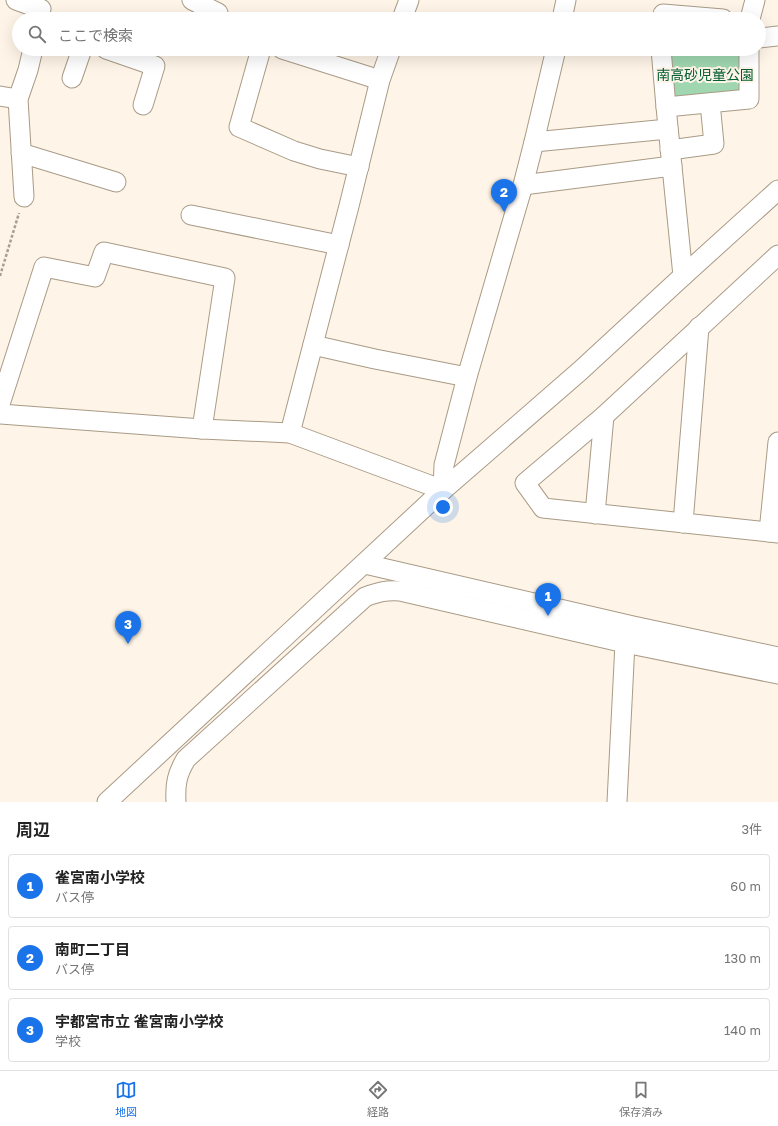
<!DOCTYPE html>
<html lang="ja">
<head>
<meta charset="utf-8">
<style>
	:root { --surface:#fff; --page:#f6f6f6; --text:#222; --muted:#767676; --line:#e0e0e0; --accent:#1a73e8 }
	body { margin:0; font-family:"Golos Text","Noto Sans JP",sans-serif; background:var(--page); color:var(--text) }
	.you { position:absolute; left:443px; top:507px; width:14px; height:14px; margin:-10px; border:3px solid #fff; border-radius:50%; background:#1a73e8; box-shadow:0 0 0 6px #1a73e833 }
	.badge { display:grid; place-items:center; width:26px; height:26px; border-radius:50%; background:var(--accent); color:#fff; font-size:13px; font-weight:700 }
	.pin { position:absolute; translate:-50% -33px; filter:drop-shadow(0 1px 2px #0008) }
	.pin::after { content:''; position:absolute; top:21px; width:14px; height:12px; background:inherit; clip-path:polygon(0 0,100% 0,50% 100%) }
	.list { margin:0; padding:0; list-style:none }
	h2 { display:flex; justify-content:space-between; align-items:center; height:52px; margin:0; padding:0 16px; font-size:17px }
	h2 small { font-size:13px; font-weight:400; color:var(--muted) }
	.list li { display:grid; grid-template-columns:26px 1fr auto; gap:12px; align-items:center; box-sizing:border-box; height:64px; margin:0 8px 8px; padding:0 8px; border:1px solid var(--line); border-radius:4px }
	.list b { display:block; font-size:15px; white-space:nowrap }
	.list p { margin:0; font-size:13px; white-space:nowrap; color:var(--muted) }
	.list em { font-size:13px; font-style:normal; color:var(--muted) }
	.icon { flex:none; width:22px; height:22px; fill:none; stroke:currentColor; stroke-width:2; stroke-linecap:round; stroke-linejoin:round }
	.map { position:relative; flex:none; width:778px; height:802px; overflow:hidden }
	.search { position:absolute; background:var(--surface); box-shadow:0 4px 16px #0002; left:12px; right:12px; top:12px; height:44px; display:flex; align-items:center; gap:10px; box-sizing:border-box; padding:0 14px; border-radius:22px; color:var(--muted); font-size:15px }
	.sheet { height:268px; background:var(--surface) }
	nav { display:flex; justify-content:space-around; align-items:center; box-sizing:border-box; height:56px; border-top:1px solid var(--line); background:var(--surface); font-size:11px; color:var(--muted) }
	nav a { display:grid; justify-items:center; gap:2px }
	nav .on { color:var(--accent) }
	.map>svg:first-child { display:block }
	.green { fill:#a0d7b1 }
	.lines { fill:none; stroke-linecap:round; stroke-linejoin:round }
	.minor-casing { stroke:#a99b86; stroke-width:21 }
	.path { stroke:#a89f94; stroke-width:2.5; stroke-dasharray:3 2; stroke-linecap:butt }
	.minor { stroke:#fff; stroke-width:19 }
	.labels { text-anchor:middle; stroke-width:4; stroke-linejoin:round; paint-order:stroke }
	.park-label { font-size:14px; fill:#025e33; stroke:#fef4e7 }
</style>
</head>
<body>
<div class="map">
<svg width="778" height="802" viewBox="0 0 778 802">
	<rect width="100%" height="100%" fill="#fef4e7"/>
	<polygon class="green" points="729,49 742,49 742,95 671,102 666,54"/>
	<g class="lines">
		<g class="minor-casing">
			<g id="minor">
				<polyline points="16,0 41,9"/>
				<polyline points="192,0 218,13"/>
				<polyline points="663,14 723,19"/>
				<polyline points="402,19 409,0"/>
				<polyline points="562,19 566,0"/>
				<polyline points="750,19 755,0"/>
				<polyline points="759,38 778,36"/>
				<polyline points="106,49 155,66 143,105"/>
				<polyline points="261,49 239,127 294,151 320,159 359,167"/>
				<polyline points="282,49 380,80"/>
				<polyline points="661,49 666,107 683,276"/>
				<polyline points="72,78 82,49"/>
				<polyline points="0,96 18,99"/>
				<polyline points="666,107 749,99 749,49"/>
				<polyline points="534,142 668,129"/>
				<polyline points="670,150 714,144 710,103"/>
				<polyline points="21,153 116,182"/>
				<polyline points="523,185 672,166"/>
				<polyline points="24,197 18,99 28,70 33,49"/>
				<polyline points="191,215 339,245"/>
				<polyline points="778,255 604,416 525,483 543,508 778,533"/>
				<polyline points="313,345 375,359 467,377"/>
				<polyline points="0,404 44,267 95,277 104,252 225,278 202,429"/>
				<polyline points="0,414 202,429 290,433 443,490"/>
				<polyline points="290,433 349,206 380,80 391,49"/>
				<polyline points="443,490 444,465 467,377 523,185 534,142 556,49"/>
				<polyline points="595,514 604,416"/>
				<polyline points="683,523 699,327"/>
				<polyline points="769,532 778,442"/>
				<polyline points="365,564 633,626 778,657"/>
				<polyline points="107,802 443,490 580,371 683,276 778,190"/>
				<path d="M176 802C175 784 177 774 186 759L365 597C378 592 386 590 400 591L625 643 778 674"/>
				<polyline points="617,802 625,643"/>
			</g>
		</g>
		<polyline class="path" points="0,276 19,213"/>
		<use href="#minor" class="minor"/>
	</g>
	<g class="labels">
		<g class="park-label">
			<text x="705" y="80">南高砂児童公園</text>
		</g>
	</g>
</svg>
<div class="you"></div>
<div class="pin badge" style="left:548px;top:616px">1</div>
<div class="pin badge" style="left:504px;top:212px">2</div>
<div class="pin badge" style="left:128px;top:644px">3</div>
<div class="search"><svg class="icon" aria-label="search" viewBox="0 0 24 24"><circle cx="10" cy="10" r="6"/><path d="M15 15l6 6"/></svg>ここで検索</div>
</div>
<section class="sheet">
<h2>周辺<small>3件</small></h2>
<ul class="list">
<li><span class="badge">1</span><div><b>雀宮南小学校</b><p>バス停</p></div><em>60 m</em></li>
<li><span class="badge">2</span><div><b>南町二丁目</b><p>バス停</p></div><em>130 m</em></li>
<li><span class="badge">3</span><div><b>宇都宮市立 雀宮南小学校</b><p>学校</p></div><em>140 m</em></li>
</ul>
</section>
<nav>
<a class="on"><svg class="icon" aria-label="map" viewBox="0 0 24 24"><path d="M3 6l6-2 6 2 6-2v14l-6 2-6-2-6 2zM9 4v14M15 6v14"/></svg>地図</a>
<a><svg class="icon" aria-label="directions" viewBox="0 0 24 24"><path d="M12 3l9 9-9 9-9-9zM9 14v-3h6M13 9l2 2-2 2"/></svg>経路</a>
<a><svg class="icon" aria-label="saved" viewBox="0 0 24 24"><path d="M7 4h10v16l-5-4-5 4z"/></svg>保存済み</a>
</nav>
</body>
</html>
